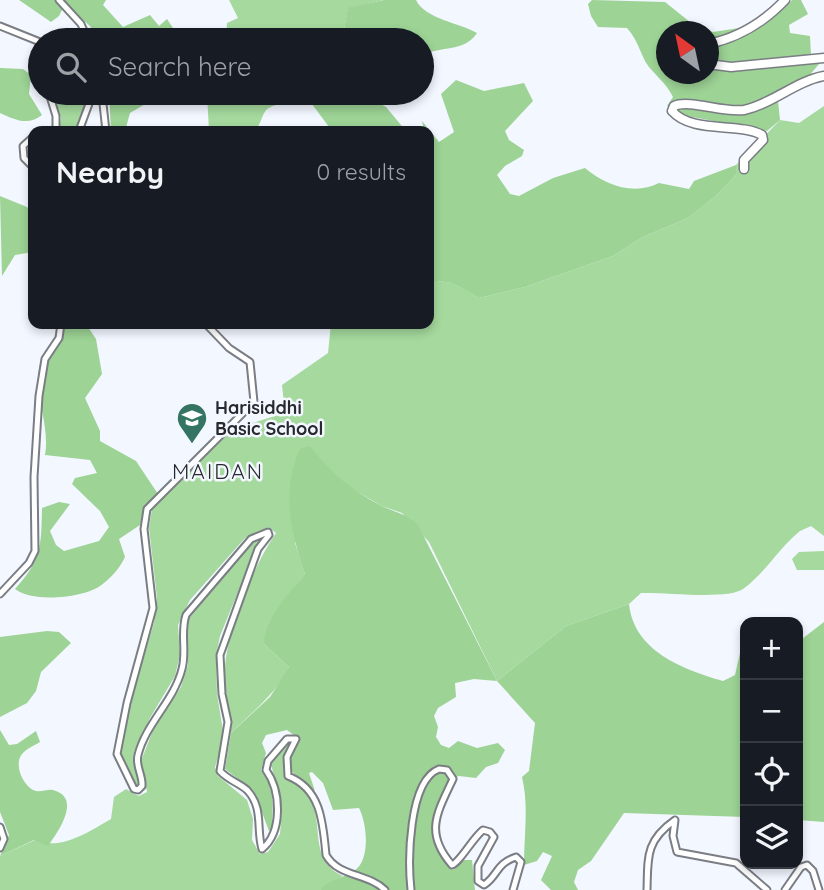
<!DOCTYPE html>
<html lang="en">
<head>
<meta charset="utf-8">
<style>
	:root { --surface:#171b24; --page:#242831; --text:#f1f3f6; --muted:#9ea1a6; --line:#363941 }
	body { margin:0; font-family:Quicksand,sans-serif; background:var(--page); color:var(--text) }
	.controls { position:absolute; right:21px; bottom:21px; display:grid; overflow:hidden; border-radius:14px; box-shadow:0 4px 10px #0003 }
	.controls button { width:63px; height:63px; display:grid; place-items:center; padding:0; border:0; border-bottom:2px solid var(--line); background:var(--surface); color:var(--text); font:35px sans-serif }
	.compass { position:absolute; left:656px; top:21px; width:63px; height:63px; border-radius:50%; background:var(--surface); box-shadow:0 4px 10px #0003; rotate:327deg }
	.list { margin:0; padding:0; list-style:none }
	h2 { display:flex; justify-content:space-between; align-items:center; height:91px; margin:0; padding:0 28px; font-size:30px }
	h2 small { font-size:23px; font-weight:400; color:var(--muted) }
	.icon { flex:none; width:38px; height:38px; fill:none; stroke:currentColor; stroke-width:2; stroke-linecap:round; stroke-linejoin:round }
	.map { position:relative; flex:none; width:824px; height:890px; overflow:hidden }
	.search { position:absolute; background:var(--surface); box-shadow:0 4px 10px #0003; left:28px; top:28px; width:406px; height:77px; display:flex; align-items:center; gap:18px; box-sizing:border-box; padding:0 24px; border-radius:38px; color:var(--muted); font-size:26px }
	.panel { position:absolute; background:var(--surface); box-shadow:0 4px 10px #0003; left:28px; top:126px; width:406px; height:203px; border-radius:14px }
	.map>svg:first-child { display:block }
	.green { fill:#a5d99d }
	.forest { fill:#9dd395; fill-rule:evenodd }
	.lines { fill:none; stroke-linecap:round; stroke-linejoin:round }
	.street-casing { stroke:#7a7d84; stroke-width:9 }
	.secondary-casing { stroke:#7a7d84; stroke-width:11 }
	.street { stroke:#fff; stroke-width:5 }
	.secondary { stroke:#fff; stroke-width:8 }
	.labels { text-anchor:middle; stroke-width:5; stroke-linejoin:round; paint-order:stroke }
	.poi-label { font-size:18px; font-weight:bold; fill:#27292c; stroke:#f3f7ff; text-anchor:start }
	.quarter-label { font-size:21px; letter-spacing:2px; fill:#27292c; stroke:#f3f7ff }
</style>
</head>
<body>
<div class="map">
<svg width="824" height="890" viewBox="0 0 824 890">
	<rect width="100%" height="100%" fill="#f3f7ff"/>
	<g class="green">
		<polygon points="229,0 383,0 348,9 342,40 226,40 227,23 238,18"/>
		<path d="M207 93H286L287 102C260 109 268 108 256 131H209Z"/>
		<polygon points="54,96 86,104 75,131 59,131 61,118"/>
		<path d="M824 106V536L811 526 800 531C779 548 765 573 743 589 728 600 664 592 641 593L629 604 566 626 497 681 429 542 402 513 382 506 344 484 329 470 295 543 305 574 278 608 264 644 289 667C275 695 253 711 231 733 230 712 224 689 225 668 227 630 254 565 276 533L268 527 245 538 190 600 178 625 180 655 175 676 150 718 134 752 133 761 141 782 137 786 121 756V748L130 702 154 623 157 598 149 528 152 509 233 429 285 413 282 385 328 353 331 324H429V284C447 276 464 288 479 298L525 287 613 256 643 237 688 218 716 196 736 175V165L780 120 799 123Z"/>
		<path d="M261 536 263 538 255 550 220 636 216 656 217 694 224 737 215 767 218 776 247 800 253 819 252 840 260 854 268 852 280 834 282 809 271 764 289 741 291 742 283 766 285 776C340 801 297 855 343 876L320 890H0V856L35 840C61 851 88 832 111 819L114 797 126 789 139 796 147 792 141 761 155 725 181 687 188 665V620L249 545Z"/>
		<polygon points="824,551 824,570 797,570 792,559 799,552"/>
	</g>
	<g class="forest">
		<polygon points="19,0 106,0 103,5 123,27 150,15 159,26 167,19 181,40 96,40 90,26 65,4 59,16 51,22"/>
		<path d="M384 0H416C425 19 460 23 477 33 465 52 441 46 422 55V40H342L348 8Z"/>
		<path d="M592 0 665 2 690 22 713 32 739 28 745 34 774 17 792 0H801L808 14 789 25 790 33 810 36 811 55H817L819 64 808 77 811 84 788 92 778 101 780 120 767 131 687 116 667 106 673 97C666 83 658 78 649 67 640 55 639 41 627 28L598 27 591 16 588 4ZM666 32H708V74H666Z"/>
		<path d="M0 68 23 69 31 75 29 94 42 115C28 126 15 120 0 113Z"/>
		<path d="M456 80 484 91 524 83 533 101 505 131 509 140 524 150 522 156 505 166 497 175 510 194 519 196 553 178 585 168C605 185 634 196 659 183L689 189 694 181 736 165V175L716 196 688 218 643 237 613 256 525 287 479 298C463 288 447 276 429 284V131H424L422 121 439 142 454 132 441 94Z"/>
		<polygon points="109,93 164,93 130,113 125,131 111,131"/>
		<polygon points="312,93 367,93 368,97 386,107 406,131 332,131 309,100"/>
		<polygon points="0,196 27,207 33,215 33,252 15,255 2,276"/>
		<path d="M58 324H86L96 339 102 374 85 398 100 431V441L136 461 158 494 145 505 140 525 119 539 125 557C120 568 111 578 100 586 83 598 32 603 15 589 42 559 41 547 42 508L59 502 70 504 50 531 56 545 64 551 99 541 109 527 100 511 72 484 75 478 97 473 90 460 45 455C51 423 29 385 43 355 47 346 55 341 60 333Z"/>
		<path d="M310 446C330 472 351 490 380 505 394 512 407 514 418 525L497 681 566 626 629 604C634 651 682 669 723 681L735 675 740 653 745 651V817L624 813 591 861 578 870 574 882 578 890H551L541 880 552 856 543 852 537 861 524 865C524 834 529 806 522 777L529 771 535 723 497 681 474 679 455 683 456 697 438 708 434 716 438 727 436 737 441 745 449 748 458 741 477 748 498 743 505 750 498 763 486 767 476 778 459 776 449 780C430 820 428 829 450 868L453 870 464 860H472L475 890H320C329 880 343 878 354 871 371 860 367 823 359 808L333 810 323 783 312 772 309 773 315 791 290 770 291 757 299 739 287 730 266 735 262 743 266 753 261 770C275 788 273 807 272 829L269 831 254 791 225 769 231 733 270 697 289 667 264 644C265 617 289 594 305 574 291 534 281 490 300 449Z"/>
		<polygon points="824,622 824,822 798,820 798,642"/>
		<polygon points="47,631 59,632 71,643 41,672 36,691 27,703 0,717 0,637"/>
		<path d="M0 730 9 745 17 744 36 731 40 742C35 745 26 749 22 754 13 765 24 788 36 791 42 792 48 789 53 790 83 798 57 833 48 846L34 840 0 856 9 835 0 812Z"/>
	</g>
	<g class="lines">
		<g class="street-casing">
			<g id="street">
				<polyline points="59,0 81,24 88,40"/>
				<polyline points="0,26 40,42"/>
				<polyline points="49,93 56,116 56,131"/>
				<polyline points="105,93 103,104 106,131"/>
				<polyline points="79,131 93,93"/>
				<polyline points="33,137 23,146 24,158 33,167"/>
				<path d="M206 324 229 348 250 362 254 402 147 509 144 529 153 608 127 703 117 754 134 789 138 790 142 786C143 775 135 766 138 755 146 723 174 701 182 669 187 651 180 633 186 615L251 539 268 532 269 535 258 549 220 655 222 694 228 722 220 771C228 780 239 783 247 790 264 808 256 829 262 849 283 832 281 791 266 770L268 761 287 739H296L287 757 288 776C321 789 323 822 326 855 338 877 368 873 385 890"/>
				<polyline points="0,594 29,563 35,551 34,477 39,396 45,359 59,338 61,324"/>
				<polyline points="0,827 4,839 0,848"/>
				<path d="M411 890C408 862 408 781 439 769L447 770 453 779C437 813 424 833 452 865 460 862 472 839 483 830L490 832 494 837 478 866V881L484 885C499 875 495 864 516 857L521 862 513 890"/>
				<path d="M647 890C648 858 645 841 675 820L673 836 677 852 736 863 767 890"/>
				<polyline points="785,890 801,867 807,865 813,871 819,890"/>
			</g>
		</g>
		<g class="secondary-casing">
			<g id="secondary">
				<path d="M708 44C738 38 765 21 785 0"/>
				<polyline points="708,64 731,67 824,58"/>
				<path d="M744 169V160L763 140 762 135C739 122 692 134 672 111L674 106C689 99 723 113 744 110 772 104 796 81 824 76"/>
			</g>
		</g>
		<use href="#street" class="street"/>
		<use href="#secondary" class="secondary"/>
	</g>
	<defs>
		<g id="school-pin" transform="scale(1.575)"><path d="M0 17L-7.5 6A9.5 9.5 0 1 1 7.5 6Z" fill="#347462" stroke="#f3f7ff"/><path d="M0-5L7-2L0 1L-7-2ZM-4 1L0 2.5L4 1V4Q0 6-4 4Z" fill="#fff"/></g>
	</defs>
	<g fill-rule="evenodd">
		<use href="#school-pin" x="192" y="418"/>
	</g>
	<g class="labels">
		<g class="poi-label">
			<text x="215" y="414">Harisiddhi<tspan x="215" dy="21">Basic School</tspan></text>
		</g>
		<g class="quarter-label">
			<text x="218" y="479">MAIDAN</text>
		</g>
	</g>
</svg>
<div class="controls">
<button>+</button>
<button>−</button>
<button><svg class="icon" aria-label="locate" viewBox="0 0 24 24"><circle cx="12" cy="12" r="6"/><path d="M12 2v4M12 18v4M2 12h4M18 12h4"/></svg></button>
<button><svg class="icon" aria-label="layers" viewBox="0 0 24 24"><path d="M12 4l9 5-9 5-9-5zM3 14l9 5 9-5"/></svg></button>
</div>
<svg class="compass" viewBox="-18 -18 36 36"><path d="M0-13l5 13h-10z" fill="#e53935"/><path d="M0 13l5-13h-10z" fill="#9ea1a6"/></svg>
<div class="search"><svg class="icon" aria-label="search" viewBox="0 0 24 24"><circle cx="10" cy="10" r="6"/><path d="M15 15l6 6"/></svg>Search here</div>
<section class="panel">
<h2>Nearby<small>0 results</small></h2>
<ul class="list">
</ul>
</section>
</div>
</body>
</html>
